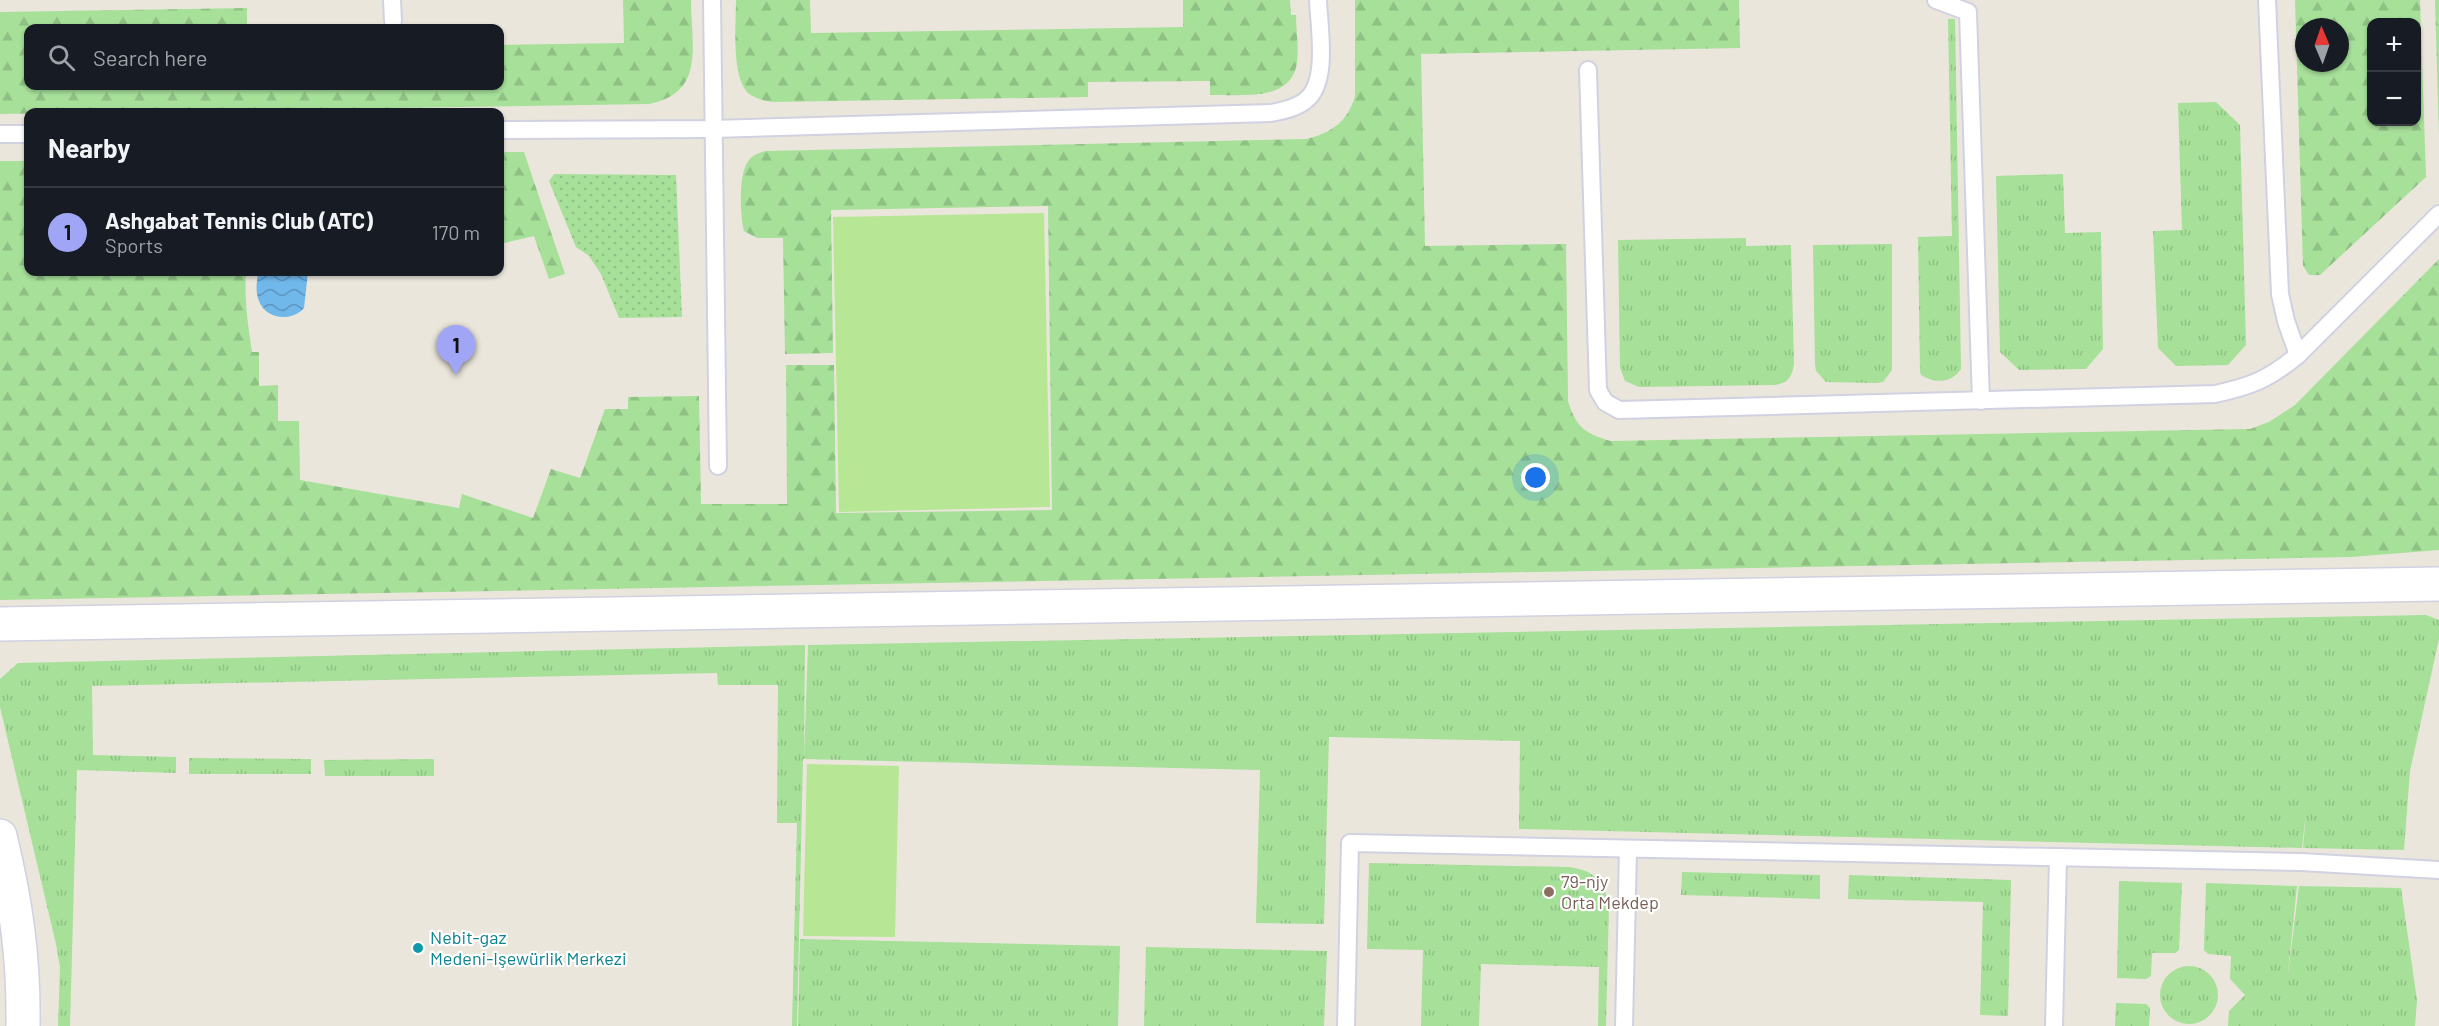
<!DOCTYPE html>
<html lang="en">
<head>
<meta charset="utf-8">
<style>
	:root { --surface:#171b24; --page:#242831; --text:#f1f3f6; --muted:#9ea1a6; --line:#363941; --accent:#a1a5f5 }
	body { margin:0; font-family:Barlow,sans-serif; background:var(--page); color:var(--text) }
	.controls { position:absolute; right:18px; top:18px; display:grid; overflow:hidden; border-radius:12px; box-shadow:0 2px 4px #0004 }
	.controls button { width:54px; height:54px; display:grid; place-items:center; padding:0; border:0; border-bottom:2px solid var(--line); background:var(--surface); color:var(--text); font:30px sans-serif }
	.compass { position:absolute; left:2295px; top:18px; width:54px; height:54px; border-radius:50%; background:var(--surface); box-shadow:0 2px 4px #0004; rotate:358deg }
	.you { position:absolute; left:1536px; top:478px; width:21px; height:21px; margin:-15px; border:4px solid #fff; border-radius:50%; background:#1a73e8; box-shadow:0 0 0 9px #1a73e833 }
	.badge { display:grid; place-items:center; width:39px; height:39px; border-radius:50%; background:var(--accent); color:#111; font-size:20px; font-weight:700 }
	.pin { position:absolute; translate:-50% -50px; filter:drop-shadow(0 2px 3px #0008) }
	.pin::after { content:''; position:absolute; top:32px; width:21px; height:18px; background:inherit; clip-path:polygon(0 0,100% 0,50% 100%) }
	.list { margin:0; padding:0; list-style:none }
	h2 { display:flex; justify-content:space-between; align-items:center; height:78px; margin:0; padding:0 24px; font-size:26px }
	h2 small { font-size:20px; font-weight:400; color:var(--muted) }
	.list li { display:grid; grid-template-columns:39px 1fr auto; gap:18px; align-items:center; box-sizing:border-box; height:90px; padding:0 24px; border-top:2px solid var(--line) }
	.list b { display:block; font-size:22px; white-space:nowrap }
	.list p { margin:0; font-size:20px; white-space:nowrap; color:var(--muted) }
	.list em { font-size:20px; font-style:normal; color:var(--muted) }
	.icon { flex:none; width:33px; height:33px; fill:none; stroke:currentColor; stroke-width:2; stroke-linecap:round; stroke-linejoin:round }
	.map { position:relative; flex:none; width:2439px; height:1026px; overflow:hidden }
	.search { position:absolute; background:var(--surface); box-shadow:0 2px 4px #0004; left:24px; top:24px; width:480px; height:66px; display:flex; align-items:center; gap:15px; box-sizing:border-box; padding:0 21px; border-radius:12px; color:var(--muted); font-size:22px }
	.panel { position:absolute; background:var(--surface); box-shadow:0 2px 4px #0004; left:24px; top:108px; width:480px; height:168px; border-radius:12px }
	.map>svg:first-child { display:block }
	.grass { fill:url(#grass-tufts) }
	.forest { fill:url(#forest-firs); fill-rule:evenodd }
	.park { fill:url(#park-dots) }
	.pitch { fill:#b7e794 }
	.water { fill:url(#water-waves) }
	.lines { fill:none; stroke-linecap:round; stroke-linejoin:round }
	.service-casing { stroke:#d0d1e1; stroke-width:20 }
	.minor-casing { stroke:#d0d1e1; stroke-width:36 }
	.service { stroke:#fff; stroke-width:16 }
	.minor { stroke:#fff; stroke-width:33 }
	.education-dot { fill:#8d6e63; stroke:#fff; stroke-width:2 }
	.culture-dot { fill:#0f9aa8; stroke:#fff; stroke-width:2 }
	.labels { text-anchor:middle; stroke-width:4.5; stroke-linejoin:round; paint-order:stroke }
	.education-label { font-size:18px; fill:#785e54; stroke:#fff; text-anchor:start }
	.culture-label { font-size:18px; fill:#0d838f; stroke:#fff; text-anchor:start }
</style>
</head>
<body>
<div class="map">
<svg width="2439" height="1026" viewBox="0 0 2439 1026">
	<defs>
		<pattern id="grass-tufts" width="24" height="20" patternUnits="userSpaceOnUse" patternTransform="scale(1.5)"><rect width="24" height="20" fill="#a6e099"/><path d="M3 7l-1-3M5 7V3M7 7l1-3M15 17l-1-3M17 17v-4M19 17l1-3" fill="none" stroke="#8fc084"/></pattern>
		<pattern id="forest-firs" width="22" height="20" patternUnits="userSpaceOnUse" patternTransform="scale(1.5)"><rect width="22" height="20" fill="#a6e099"/><path d="M5 1l3.5 6h-7zM16 11l3.5 6h-7z" fill="#8fc084"/></pattern>
		<pattern id="park-dots" width="8" height="8" patternUnits="userSpaceOnUse" patternTransform="scale(1.5)"><rect width="8" height="8" fill="#a6e099"/><path d="M2 2h.1M6 6h.1" fill="none" stroke="#8fc084" stroke-width="1.8" stroke-linecap="round"/></pattern>
		<pattern id="water-waves" width="16" height="10" patternUnits="userSpaceOnUse" patternTransform="scale(1.5)"><rect width="16" height="10" fill="#70b7ea"/><path d="M0 5q4-4 8 0t8 0" fill="none" stroke="#5c95be"/></pattern>
	</defs>
	<rect width="100%" height="100%" fill="#ebe6db"/>
	<g class="grass">
		<path d="M1948 19H1955L1961 369C1952 383 1935 384 1921 375L1920 372 1918 237 1952 236Z"/>
		<polygon points="2216,102 2240,125 2246,345 2228,365 2176,366 2158,348 2153,231 2182,230 2178,103"/>
		<polygon points="2063,174 2065,233 2101,232 2103,349 2086,369 2019,370 2000,352 1996,176"/>
		<path d="M1746 238V246L1791 245 1794 364C1792 377 1788 383 1775 385L1639 387 1625 381 1620 368 1618 240Z"/>
		<polygon points="1892,244 1892,370 1883,382 1876,383 1826,382 1816,371 1815,364 1813,245"/>
		<polygon points="2426,615 2439,620 2439,639 2410,771 2404,850 2303,848 2306,813 2302,848 1519,829 1520,741 1329,737 1324,924 1256,923 1260,770 803,759 797,1026 792,1026 797,823 777,823 778,685 718,685 717,673 92,686 93,755 176,757 176,773 77,770 70,1026 58,1026 60,967 56,944 0,707 0,679 18,663 805,645 804,759 808,645"/>
		<polygon points="189,758 311,759 311,774 189,774"/>
		<polygon points="434,759 434,776 325,776 324,760"/>
		<path d="M1369 863 1569 867C1595 871 1603 880 1609 905L1606 1026H1598L1599 967 1481 964 1479 1026H1421L1423 950 1367 949Z"/>
		<polygon points="1682,872 1820,875 1820,899 1681,895"/>
		<polygon points="1849,875 2011,880 2008,1016 1980,1015 1983,902 1848,899"/>
		<polygon points="2119,881 2182,883 2179,950 2175,953 2152,953 2151,976 2146,979 2117,978"/>
		<polygon points="2206,883 2297,886 2287,982 2299,886 2401,888 2417,1000 2415,1026 2228,1026 2229,1011 2245,995 2230,979 2231,956 2208,954 2204,950"/>
		<polygon points="800,939 1120,946 1118,1026 798,1026"/>
		<polygon points="1146,947 1327,951 1324,1026 1144,1026"/>
		<circle cx="2189" cy="995" r="29"/>
		<polygon points="2116,1003 2146,1004 2150,1008 2149,1026 2115,1026"/>
	</g>
	<g class="forest">
		<path d="M623 0H691C691 45 706 93 649 104L0 114V12L247 8V28H28V86H500V45L624 43Z"/>
		<path d="M736 0H810L811 33 1183 27V0H1290L1291 15H1296C1296 30 1299 47 1297 62 1292 103 1240 94 1210 95V81L1088 82V97L774 102C765 101 755 99 748 93 731 76 736 23 736 0Z"/>
		<path d="M1355 0H1739L1740 48 1421 54 1425 246 1566 244 1568 401C1576 427 1585 434 1611 441L2250 429 2269 422 2295 405 2439 259V550L2351 557 0 600V161H28V272H246C244 299 248 325 252 352H259V386L278 385V421H299L300 480 459 508 462 494 533 518 551 469 580 478 605 409H628V397L699 396 701 504H787L786 365H834L836 513 1052 510 1048 206 831 210 833 353 785 354 783 238H757L744 231C740 216 738 172 749 160 753 155 759 153 766 151L1306 139C1332 133 1348 121 1355 96Z"/>
		<path d="M2295 0H2420L2426 177 2320 275H2309L2303 266ZM2372 22H2416V122H2372ZM2304 27H2340V63H2304Z"/>
		<polygon points="2435,0 2439,0 2439,137"/>
		<polygon points="500,152 524,152 565,274 549,279 534,236 500,244"/>
	</g>
	<polygon class="park" points="554,174 676,175 682,317 619,318 601,274 589,256 576,247 549,181"/>
	<g class="pitch">
		<polygon points="1044,213 1050,507 839,512 833,217"/>
		<polygon points="807,764 899,766 895,937 803,936"/>
	</g>
	<path class="water" d="M258 272H308L304 308C292 322 266 320 259 301 255 292 257 281 258 272Z"/>
	<g class="lines">
		<g class="service-casing">
			<g id="service">
				<polyline points="392,0 393,21"/>
				<polyline points="712,0 718,466"/>
				<polyline points="1936,0 1968,12 1981,401"/>
				<polyline points="2267,0 2280,294 2286,321 2298,355"/>
				<path d="M1588 70 1598 390 1605 402 1619 410 2215 394C2252 386 2269 379 2298 355L2439 214"/>
				<path d="M500 130 713 129 1271 113C1282 111 1297 108 1306 100 1329 82 1319 27 1318 0"/>
				<polyline points="0,134 28,134"/>
				<polyline points="1346,1026 1350,843 2301,862 2439,870"/>
				<polyline points="1624,1026 1628,849"/>
				<polyline points="2054,1026 2058,858"/>
			</g>
		</g>
		<g class="minor-casing">
			<g id="minor">
				<polyline points="0,624 2439,584"/>
				<path d="M0 836C16 903 24 957 23 1026"/>
			</g>
		</g>
		<use href="#service" class="service"/>
		<use href="#minor" class="minor"/>
	</g>
	<circle class="education-dot" cx="1549" cy="892" r="6"/>
	<circle class="culture-dot" cx="418" cy="948" r="6"/>
	<g class="labels">
		<g class="education-label">
			<text x="1561" y="888">79-njy<tspan x="1561" dy="21">Orta Mekdep</tspan></text>
		</g>
		<g class="culture-label">
			<text x="430" y="944">Nebit-gaz<tspan x="430" dy="21">Medeni-Işewürlik Merkezi</tspan></text>
		</g>
	</g>
</svg>
<div class="controls">
<button>+</button>
<button>−</button>
</div>
<svg class="compass" viewBox="-18 -18 36 36"><path d="M0-13l5 13h-10z" fill="#e53935"/><path d="M0 13l5-13h-10z" fill="#9ea1a6"/></svg>
<div class="you"></div>
<div class="pin badge" style="left:456px;top:375px">1</div>
<div class="search"><svg class="icon" aria-label="search" viewBox="0 0 24 24"><circle cx="10" cy="10" r="6"/><path d="M15 15l6 6"/></svg>Search here</div>
<section class="panel">
<h2>Nearby<small></small></h2>
<ul class="list">
<li><span class="badge">1</span><div><b>Ashgabat Tennis Club (ATC)</b><p>Sports</p></div><em>170 m</em></li>
</ul>
</section>
</div>
</body>
</html>
